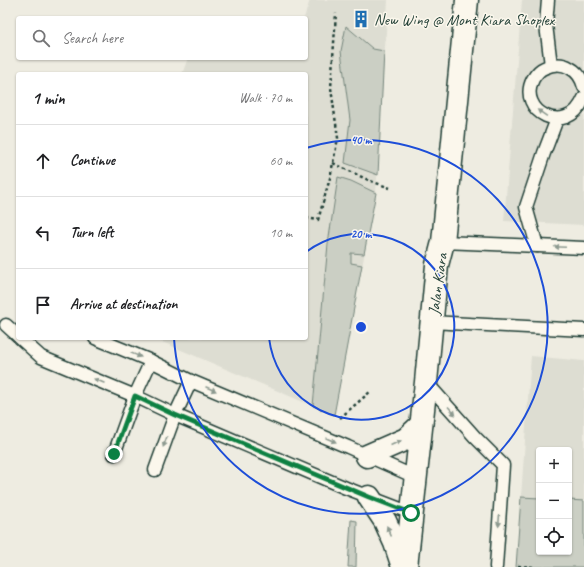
<!DOCTYPE html>
<html lang="en">
<head>
<meta charset="utf-8">
<style>
	:root { --surface:#fff; --page:#f6f6f6; --text:#202124; --muted:#757577; --line:#e0e0e0 }
	body { margin:0; font-family:Caveat,sans-serif; background:var(--page); color:var(--text) }
	.controls { position:absolute; right:12px; bottom:12px; display:grid; overflow:hidden; border-radius:4px; box-shadow:0 1px 3px #0004 }
	.controls button { width:36px; height:36px; display:grid; place-items:center; padding:0; border:0; border-bottom:1px solid var(--line); background:var(--surface); color:var(--text); font:20px sans-serif }
	.stop { position:absolute; width:12px; height:12px; margin:-9px; border:3px solid #0b8043; border-radius:50%; background:#fff }
	.stop.end { background:#0b8043; border-color:#fff; box-shadow:0 1px 4px #0008 }
	.list { margin:0; padding:0; list-style:none }
	h2 { display:flex; justify-content:space-between; align-items:center; height:52px; margin:0; padding:0 16px; font-size:17px }
	h2 small { font-size:13px; font-weight:400; color:var(--muted) }
	.list li { display:grid; grid-template-columns:26px 1fr auto; gap:12px; align-items:center; box-sizing:border-box; height:72px; padding:0 16px; border-top:1px solid var(--line) }
	.list b { display:block; font-size:15px; white-space:nowrap }
	.list em { font-size:13px; font-style:normal; color:var(--muted) }
	.icon { flex:none; width:22px; height:22px; fill:none; stroke:currentColor; stroke-width:2; stroke-linecap:round; stroke-linejoin:round }
	.map { position:relative; flex:none; width:584px; height:567px; overflow:hidden }
	.search { position:absolute; background:var(--surface); box-shadow:0 1px 3px #0004; left:16px; top:16px; width:292px; height:44px; display:flex; align-items:center; gap:10px; box-sizing:border-box; padding:0 14px; border-radius:4px; color:var(--muted); font-size:15px }
	.panel { position:absolute; background:var(--surface); box-shadow:0 1px 3px #0004; left:16px; top:72px; width:292px; height:268px; border-radius:4px }
	.map>svg:first-child { display:block }
	.built { fill:#ddddd2; fill-rule:evenodd }
	.green { fill:#cbcfc4; stroke:#75867c }
	.lines { fill:none; stroke-linecap:round; stroke-linejoin:round }
	.lane-casing { stroke:#1f3d34; stroke-width:15 }
	.secondary-casing { stroke:#1f3d34; stroke-width:25 }
	.path { stroke:#1f3d34; stroke-width:2.5; stroke-dasharray:3 3; stroke-linecap:butt }
	.lane { stroke:#fbf7ec; stroke-width:12 }
	.secondary { stroke:#fbf7ec; stroke-width:22 }
	.oneway { fill:#8d9a90 }
	.route { stroke:#0b8043; stroke-width:5 }
	.ring { fill:none; stroke:#1d4ed8; stroke-width:2 }
	.labels { text-anchor:middle; stroke-width:3; stroke-linejoin:round; paint-order:stroke }
	.poi-label { font-size:16px; fill:#1f3d34; stroke:#fbf7ec; text-anchor:start }
	.street-label { font-size:16px; fill:#1f3d34; stroke:#fbf7ec }
	.centre { fill:#1d4ed8; stroke:#fbf7ec; stroke-width:2 }
	.ring-label { font-size:12px; text-anchor:middle; font-weight:bold; fill:#1d4ed8; stroke:#fbf7ec; stroke-width:3; stroke-linejoin:round; paint-order:stroke }
</style>
</head>
<body>
<div class="map">
<svg width="584" height="567" viewBox="0 0 584 567">
	<rect width="100%" height="100%" fill="#eeece1"/>
	<filter id="ink" filterUnits="userSpaceOnUse"><feTurbulence type="fractalNoise" baseFrequency=".025" numOctaves="2"/><feDisplacementMap in="SourceGraphic" scale="8" xChannelSelector="R" yChannelSelector="G"/><feConvolveMatrix kernelMatrix="1 2 1 2 8 2 1 2 1" color-interpolation-filters="sRGB"/></filter>
	<g filter="url(#ink)">
		<g class="built">
			<polygon points="310,0 388,0 376,193 334,415 153,338 306,338 306,74 182,74 188,58 306,58 306,18 304,18"/>
			<polygon points="522,0 584,0 584,225 504,221"/>
			<path d="M531 356 584 361V567H516ZM539 450H569V552H539Z"/>
		</g>
		<g class="green">
			<polygon points="346,26 373,49 384,51 378,175 345,163 350,120 341,51"/>
			<polygon points="338,177 351,181 376,193 364,254 351,253 351,263 362,265 334,415 313,406 328,244"/>
			<polygon points="521,497 539,498 539,552 569,552 569,500 584,501 584,567 516,567"/>
			<polygon points="351,520 357,521 356,567 348,567"/>
		</g>
		<g class="lines">
			<g class="lane-casing">
				<g id="lane">
					<polyline points="548,0 546,25 551,65"/>
					<path d="M584 87C582 79 578 72 570 68 562 63 552 64 544 68 539 70 536 74 533 79 516 111 567 139 584 98"/>
					<polyline points="443,242 584,248"/>
					<polyline points="537,246 526,207 544,153 557,119"/>
					<polyline points="431,322 584,330"/>
					<polyline points="6,325 18,336"/>
					<polyline points="20,338 41,357 135,396 175,415 346,488 411,513"/>
					<polyline points="95,338 151,361 191,381 348,447 415,477"/>
					<polyline points="426,382 475,437 503,465 496,567"/>
					<polyline points="114,454 135,396 151,361"/>
					<polyline points="155,470 175,415 191,381"/>
				</g>
			</g>
			<g class="secondary-casing">
				<g id="secondary">
					<polyline points="367,456 406,439 421,425"/>
					<polyline points="369,497 385,521 395,543 403,567"/>
					<polyline points="406,567 426,382 437,265 443,242 467,0"/>
				</g>
			</g>
			<g class="path">
				<polyline points="333,163 368,180 390,188"/>
				<polyline points="306,218 318,220 330,178 338,138 331,88 336,13"/>
				<polyline points="340,418 371,391"/>
				<polyline points="518,566 534,567"/>
			</g>
			<use href="#lane" class="lane"/>
			<use href="#secondary" class="secondary"/>
		</g>
		<defs><path id="oneway-solid" d="M-6-.8H1V-3.2L6.5 0L1 3.2V.8H-6Z"/></defs>
		<g class="oneway">
			<use href="#oneway-solid" transform="translate(542 113) rotate(-145)"/>
			<use href="#oneway-solid" transform="translate(560 247) rotate(-178)"/>
			<use href="#oneway-solid" transform="translate(136 355) rotate(22)"/>
			<use href="#oneway-solid" transform="translate(99 381) rotate(-157)"/>
			<use href="#oneway-solid" transform="translate(211 389) rotate(23)"/>
			<use href="#oneway-solid" transform="translate(452 411) rotate(48)"/>
			<use href="#oneway-solid" transform="translate(331 440) rotate(23)"/>
			<use href="#oneway-solid" transform="translate(165 442) rotate(110)"/>
			<use href="#oneway-solid" transform="translate(396 443) rotate(-24)"/>
			<use href="#oneway-solid" transform="translate(499 521) rotate(94)"/>
			<use href="#oneway-solid" transform="translate(389 531) rotate(-114)"/>
		</g>
	</g>
	<g class="lines" filter="url(#ink)">
		<polyline class="route" points="114,454 135,396 175,415 369,497 411,513"/>
	</g>
	<g class="ring">
		<path d="M306 252A93 93 0 1 1 269 338"/>
		<path d="M306 148A187 187 0 1 1 174 338"/>
	</g>
	<defs>
		<g id="building-bare" transform="scale(1.38)"><path d="M-4-6H4V6H1V3H-1V6H-4ZM-2.5-4.3h1.7v1.8h-1.7ZM.8-4.3h1.7v1.8H.8ZM-2.5-1h1.7V.8h-1.7ZM.8-1h1.7V.8H.8Z" fill="#1f6fb2" stroke="#fbf7ec" stroke-width="2.5" paint-order="stroke"/></g>
	</defs>
	<g fill-rule="evenodd">
		<use href="#building-bare" x="361" y="19"/>
	</g>
	<g class="labels">
		<g class="poi-label">
			<text x="374" y="25">New Wing @ Mont Kiara Shoplex</text>
		</g>
		<g class="street-label">
			<text transform="translate(437 284) rotate(-82)" y="6">Jalan Kiara</text>
		</g>
	</g>
	<circle cx="361" cy="327" r="6" class="centre"/>
	<g class="ring-label">
		<text x="361" y="144">40 m</text>
		<text x="361" y="238">20 m</text>
	</g>
</svg>
<div class="controls">
<button>+</button>
<button>−</button>
<button><svg class="icon" aria-label="locate" viewBox="0 0 24 24"><circle cx="12" cy="12" r="6"/><path d="M12 2v4M12 18v4M2 12h4M18 12h4"/></svg></button>
</div>
<div class="stop" style="left:411px;top:513px"></div>
<div class="stop end" style="left:114px;top:454px"></div>
<div class="search"><svg class="icon" aria-label="search" viewBox="0 0 24 24"><circle cx="10" cy="10" r="6"/><path d="M15 15l6 6"/></svg>Search here</div>
<section class="panel">
<h2>1 min<small>Walk · 70 m</small></h2>
<ul class="list">
<li><svg class="icon" aria-label="ahead" viewBox="0 0 24 24"><path d="M12 20V5M6 11l6-6 6 6"/></svg><div><b>Continue</b></div><em>60 m</em></li>
<li><svg class="icon" aria-label="left" viewBox="0 0 24 24"><path d="M17 20v-9H6M10 6l-5 5 5 5"/></svg><div><b>Turn left</b></div><em>10 m</em></li>
<li><svg class="icon" aria-label="arrive" viewBox="0 0 24 24"><path d="M6 21V4h12l-3 4 3 4H6"/></svg><div><b>Arrive at destination</b></div></li>
</ul>
</section>
</div>
</body>
</html>
